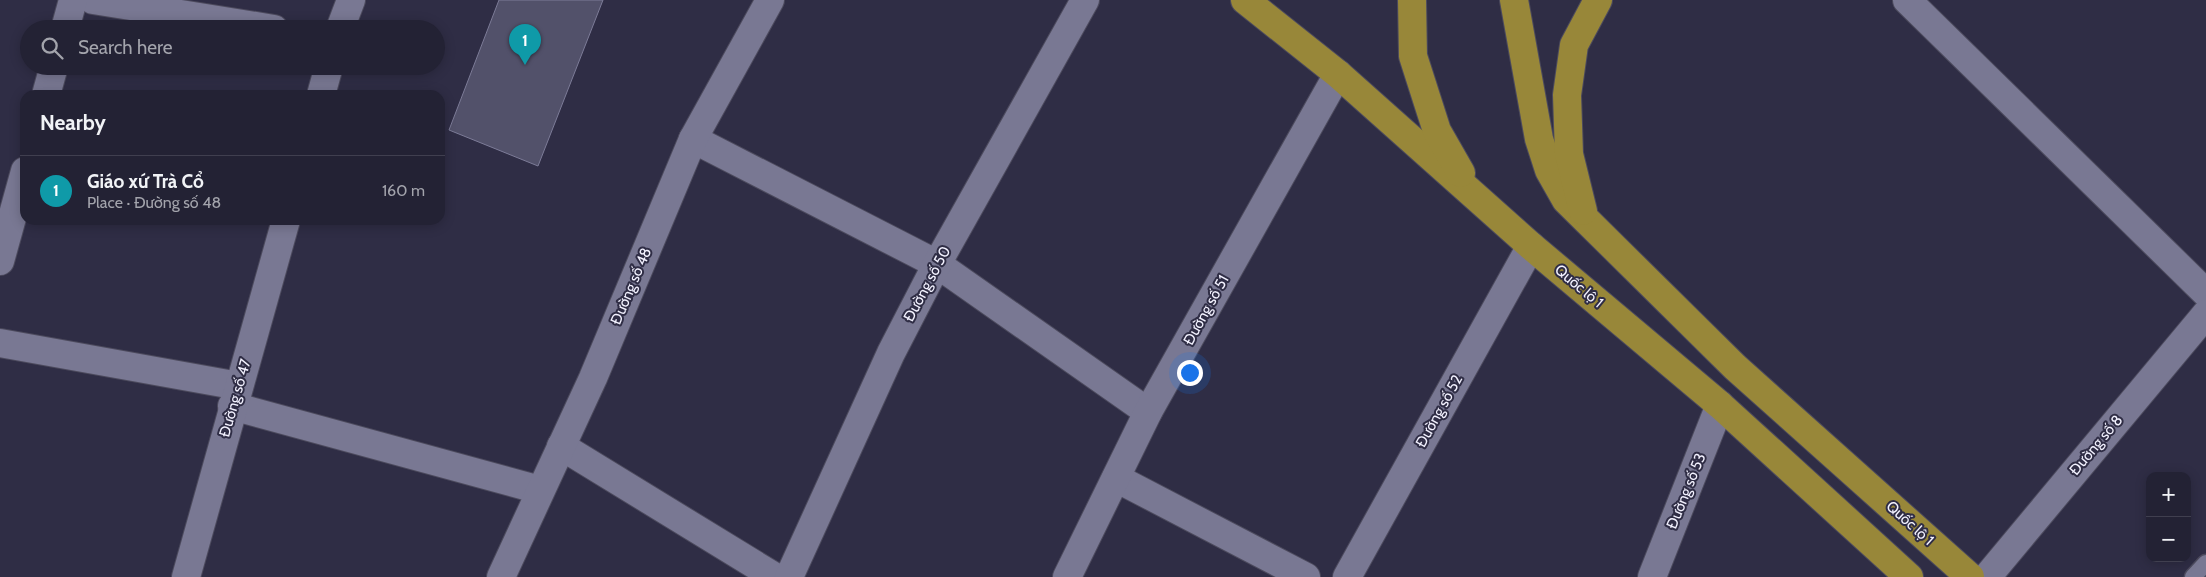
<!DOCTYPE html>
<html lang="en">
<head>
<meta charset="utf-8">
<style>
	:root { --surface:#232234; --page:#2b2a3c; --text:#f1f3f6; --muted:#a3a4ac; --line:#403f4f; --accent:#2563eb }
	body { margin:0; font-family:Cabin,sans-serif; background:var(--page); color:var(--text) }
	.controls { position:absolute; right:15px; bottom:15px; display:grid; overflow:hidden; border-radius:10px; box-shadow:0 2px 12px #0003 }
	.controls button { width:45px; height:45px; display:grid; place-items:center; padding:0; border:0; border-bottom:1px solid var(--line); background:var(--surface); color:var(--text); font:25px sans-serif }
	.you { position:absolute; left:1189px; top:372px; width:18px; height:18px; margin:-12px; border:4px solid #fff; border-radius:50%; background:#1a73e8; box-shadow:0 0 0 8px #1a73e833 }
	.badge { display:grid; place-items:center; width:32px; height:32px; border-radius:50%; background:var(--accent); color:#fff; font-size:16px; font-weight:700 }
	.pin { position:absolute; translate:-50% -41px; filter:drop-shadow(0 1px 2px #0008) }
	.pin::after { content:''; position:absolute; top:26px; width:18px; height:15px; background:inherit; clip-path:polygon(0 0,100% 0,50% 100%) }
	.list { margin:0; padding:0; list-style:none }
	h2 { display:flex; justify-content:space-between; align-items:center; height:65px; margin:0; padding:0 20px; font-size:21px }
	h2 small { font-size:16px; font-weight:400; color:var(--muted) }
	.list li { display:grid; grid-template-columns:32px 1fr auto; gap:15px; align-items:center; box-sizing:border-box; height:70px; padding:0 20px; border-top:1px solid var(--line) }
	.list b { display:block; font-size:19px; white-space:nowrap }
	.list p { margin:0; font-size:16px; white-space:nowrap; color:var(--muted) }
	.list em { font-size:16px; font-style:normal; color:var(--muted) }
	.icon { flex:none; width:28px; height:28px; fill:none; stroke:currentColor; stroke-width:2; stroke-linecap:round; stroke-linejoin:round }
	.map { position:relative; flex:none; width:2206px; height:577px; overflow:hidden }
	.search { position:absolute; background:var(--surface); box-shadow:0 2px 12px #0003; left:20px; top:20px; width:425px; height:55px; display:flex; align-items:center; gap:12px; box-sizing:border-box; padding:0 18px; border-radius:28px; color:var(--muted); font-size:19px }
	.panel { position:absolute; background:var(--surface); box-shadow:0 2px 12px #0003; left:20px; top:90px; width:425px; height:135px; border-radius:15px }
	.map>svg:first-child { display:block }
	.building { fill:#52516a; stroke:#7d7c98 }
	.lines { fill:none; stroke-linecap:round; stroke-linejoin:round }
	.lane-casing { stroke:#4c4a5d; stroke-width:19 }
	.street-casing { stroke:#4c4a5d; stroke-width:30 }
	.highway-casing { stroke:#4c4a5d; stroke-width:30 }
	.lane { stroke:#797893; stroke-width:16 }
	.street { stroke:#797893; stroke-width:28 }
	.highway { stroke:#988739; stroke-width:28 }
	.labels { text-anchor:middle; stroke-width:4; stroke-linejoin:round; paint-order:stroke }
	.street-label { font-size:15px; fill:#f3f2ff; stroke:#2f2d45 }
</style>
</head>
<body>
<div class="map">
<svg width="2206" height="577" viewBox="0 0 2206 577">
	<rect width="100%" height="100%" fill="#2f2d45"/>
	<polygon class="building" points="499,0 603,0 538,166 449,130"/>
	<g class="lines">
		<g class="lane-casing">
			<polyline id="lane" points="2193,577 2206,563"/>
		</g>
		<g class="street-casing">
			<g id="street">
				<polyline points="93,0 274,29"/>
				<polyline points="1907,0 2206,293"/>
				<polyline points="65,29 73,0"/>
				<polyline points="340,29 351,0"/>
				<polyline points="46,95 54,66"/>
				<polyline points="321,95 329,66"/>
				<polyline points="693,139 937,264 1148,412"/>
				<polyline points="0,261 25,171"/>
				<polyline points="0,343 239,386"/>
				<polyline points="232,406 540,490"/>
				<polyline points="561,446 775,577"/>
				<polyline points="1116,478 1306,577"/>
				<polyline points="186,577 286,220"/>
				<polyline points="501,577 593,378 693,139 770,0"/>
				<polyline points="789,577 891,353 937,264 1085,0"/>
				<polyline points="1067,577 1148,412 1338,74"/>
				<polyline points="1347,577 1531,246"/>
				<polyline points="1652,577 1720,405"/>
				<polyline points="1987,577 2206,314"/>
			</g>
		</g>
		<g class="highway-casing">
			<g id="highway">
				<polyline points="1245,0 1338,74 1531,246 1720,405 1909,577"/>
				<polyline points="1412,0 1413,56 1437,131 1461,173"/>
				<polyline points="1514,0 1539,139 1549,170 1566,200 1735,367 1970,577"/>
				<polyline points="1583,211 1569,154 1567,95 1574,45 1598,0"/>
			</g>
		</g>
		<use href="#lane" class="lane"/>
		<use href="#street" class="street"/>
		<use href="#highway" class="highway"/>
	</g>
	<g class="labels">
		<g class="street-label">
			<text transform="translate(927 284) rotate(-62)" y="5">Đường số 50</text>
			<text transform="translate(631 286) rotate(-67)" y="5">Đường số 48</text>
			<text transform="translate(1579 286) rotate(40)" y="5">Quốc lộ 1</text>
			<text transform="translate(1206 310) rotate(-61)" y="5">Đường số 51</text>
			<text transform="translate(235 398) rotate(-74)" y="5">Đường số 47</text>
			<text transform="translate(1439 411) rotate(-61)" y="5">Đường số 52</text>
			<text transform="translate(2096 445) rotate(-50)" y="5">Đường số 8</text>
			<text transform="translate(1686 491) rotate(-68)" y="5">Đường số 53</text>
			<text transform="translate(1910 523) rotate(42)" y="5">Quốc lộ 1</text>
		</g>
	</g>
</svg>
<div class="controls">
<button>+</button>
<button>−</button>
</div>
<div class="you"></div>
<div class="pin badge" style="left:525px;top:65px;background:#0f9aa8">1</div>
<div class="search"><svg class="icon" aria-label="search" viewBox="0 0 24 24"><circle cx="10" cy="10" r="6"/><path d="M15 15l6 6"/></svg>Search here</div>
<section class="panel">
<h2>Nearby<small></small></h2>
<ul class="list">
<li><span class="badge" style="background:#0f9aa8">1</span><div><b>Giáo xứ Trà Cổ</b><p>Place · Đường số 48</p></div><em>160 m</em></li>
</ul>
</section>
</div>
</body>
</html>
